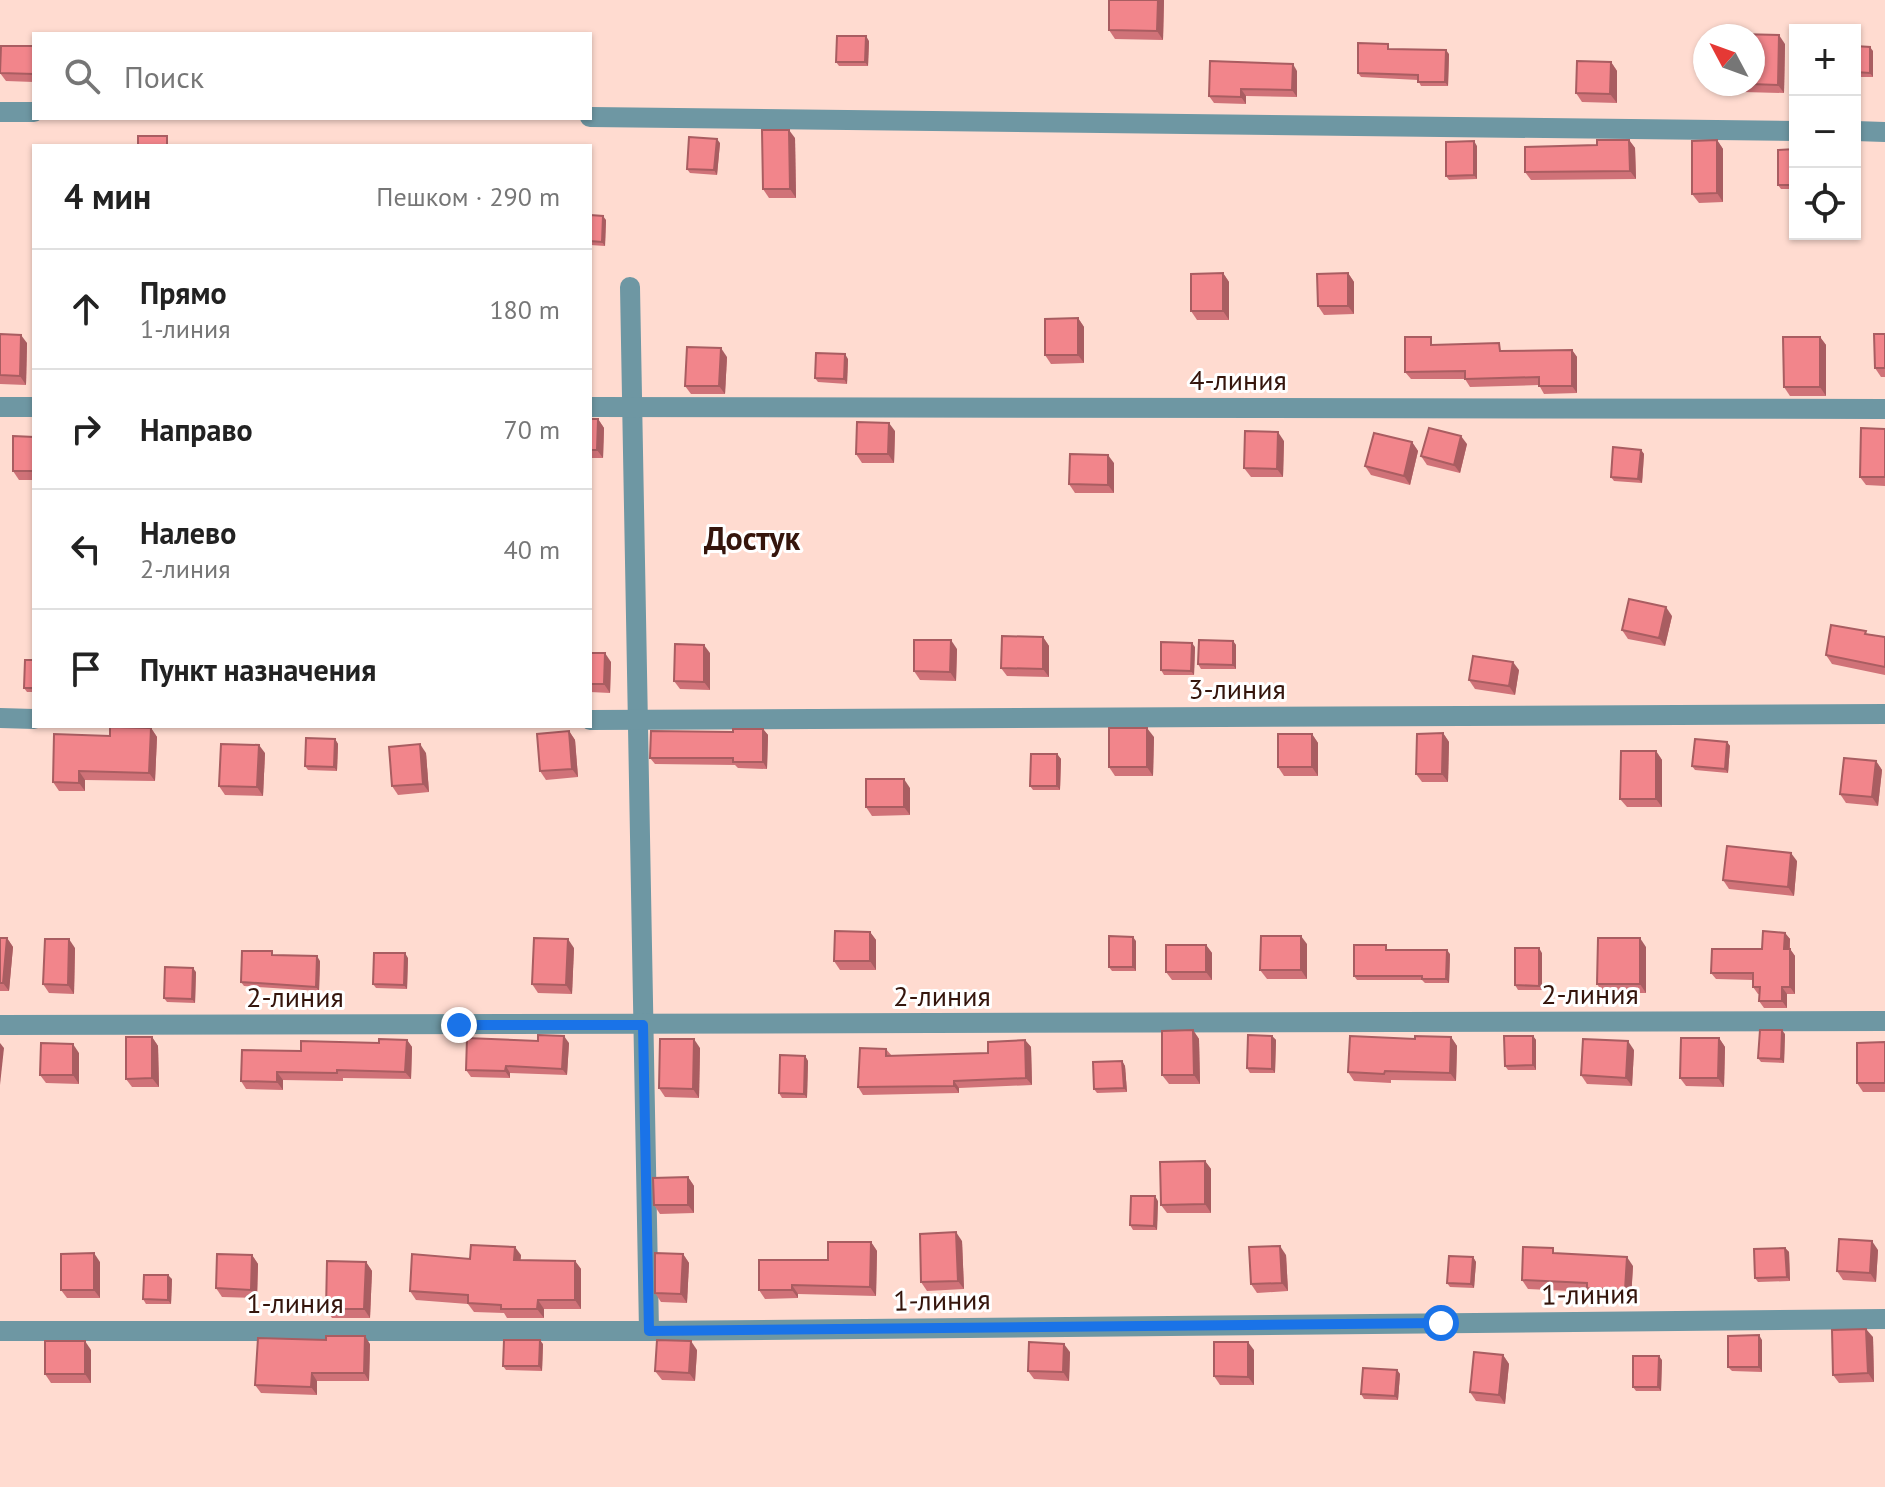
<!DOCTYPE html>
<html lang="ru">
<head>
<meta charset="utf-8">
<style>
	:root { --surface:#fff; --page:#f2f2f2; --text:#222; --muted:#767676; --line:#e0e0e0 }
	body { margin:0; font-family:"PT Sans",sans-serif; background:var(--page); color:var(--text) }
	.controls { position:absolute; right:24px; top:24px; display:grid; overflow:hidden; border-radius:0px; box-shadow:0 2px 6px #0004 }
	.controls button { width:72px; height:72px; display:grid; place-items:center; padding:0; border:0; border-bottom:2px solid var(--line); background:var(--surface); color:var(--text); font:40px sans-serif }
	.compass { position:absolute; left:1693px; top:24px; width:72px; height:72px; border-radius:50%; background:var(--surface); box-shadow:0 2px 6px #0004; rotate:311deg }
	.stop { position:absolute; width:24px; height:24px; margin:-18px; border:6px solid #1a73e8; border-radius:50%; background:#fff }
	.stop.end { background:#1a73e8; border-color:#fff; box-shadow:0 2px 8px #0008 }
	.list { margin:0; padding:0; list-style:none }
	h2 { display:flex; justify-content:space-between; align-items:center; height:104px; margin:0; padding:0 32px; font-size:34px }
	h2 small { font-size:26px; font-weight:400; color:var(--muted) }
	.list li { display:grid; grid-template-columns:52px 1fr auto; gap:24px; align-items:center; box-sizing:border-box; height:120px; padding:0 32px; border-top:2px solid var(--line) }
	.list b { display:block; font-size:30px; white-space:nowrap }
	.list p { margin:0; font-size:26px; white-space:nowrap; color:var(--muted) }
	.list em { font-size:26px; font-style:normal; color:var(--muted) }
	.icon { flex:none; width:44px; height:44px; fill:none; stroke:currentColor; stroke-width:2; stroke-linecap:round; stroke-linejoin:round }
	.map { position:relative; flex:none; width:1885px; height:1487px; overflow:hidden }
	.search { position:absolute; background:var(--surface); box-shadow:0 2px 6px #0004; left:32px; top:32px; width:560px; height:88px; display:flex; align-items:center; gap:20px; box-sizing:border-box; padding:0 28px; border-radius:0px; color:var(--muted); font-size:30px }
	.panel { position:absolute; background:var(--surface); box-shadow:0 2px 6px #0004; left:32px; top:144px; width:560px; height:584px; border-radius:0px }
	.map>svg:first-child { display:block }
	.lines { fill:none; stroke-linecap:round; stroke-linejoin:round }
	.minor { stroke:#6e97a3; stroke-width:20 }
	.wall { fill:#d07278 }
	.shaded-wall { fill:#a95d61 }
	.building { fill:#f2858b; stroke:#a95d61; stroke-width:2 }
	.route { stroke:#1a73e8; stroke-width:10 }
	.labels { text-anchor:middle; stroke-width:6; stroke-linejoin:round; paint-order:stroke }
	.street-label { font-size:28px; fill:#35150c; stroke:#fff }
	.quarter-label { font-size:32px; font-weight:bold; fill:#35150c; stroke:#fff }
</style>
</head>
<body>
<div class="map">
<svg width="1885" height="1487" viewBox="0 0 1885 1487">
	<rect width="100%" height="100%" fill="#ffdbd0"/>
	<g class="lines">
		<g class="minor">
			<polyline points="0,112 34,112"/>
			<polyline points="590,117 1795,131"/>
			<polyline points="1855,131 1885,132"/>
			<polyline points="630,287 649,1331"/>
			<polyline points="0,407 34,407"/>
			<polyline points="590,407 1885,409"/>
			<polyline points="0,718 34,719"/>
			<polyline points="590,720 1885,714"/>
			<polyline points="0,1025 1885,1021"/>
			<polyline points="0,1331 649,1331 1885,1319"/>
		</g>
	</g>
	<g class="wall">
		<polygon points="1164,0 1163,40 1115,39 1109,30"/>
		<polygon points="869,41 868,66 839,66 836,62"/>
		<polygon points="1785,44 1784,93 1743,92 1738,84"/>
		<polygon points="34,46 34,82 6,81 0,73"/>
		<polygon points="1855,46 1873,51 1873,77 1855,77"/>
		<polygon points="1391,49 1449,54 1448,86 1421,86 1418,80 1361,77 1358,73"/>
		<polygon points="1611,62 1617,71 1617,103 1582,102 1576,93"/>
		<polygon points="1297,71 1297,97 1246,96 1246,104 1214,103 1209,96"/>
		<polygon points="795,138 796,198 769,198 763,189"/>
		<polygon points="1629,140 1635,148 1636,179 1531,180 1525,172"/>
		<polygon points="1717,140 1723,149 1723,202 1699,203 1692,194"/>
		<polygon points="720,143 717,175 690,173 687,169"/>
		<polygon points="1477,146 1477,179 1449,180 1446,176"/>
		<polygon points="1795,149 1795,189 1781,189 1778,185"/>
		<polygon points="590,215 606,220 605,246 590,245"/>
		<polygon points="1223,273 1229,282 1229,320 1197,320 1191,311"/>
		<polygon points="1348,273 1354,282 1354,314 1324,315 1318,306"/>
		<polygon points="1078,318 1084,327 1084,363 1051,364 1045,355"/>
		<polygon points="0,334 27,343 26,385 0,384"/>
		<polygon points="1885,334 1885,377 1881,377 1875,368"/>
		<polygon points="1820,337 1826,345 1826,396 1790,396 1784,387"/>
		<polygon points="1436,345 1505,351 1572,350 1577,357 1577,393 1544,394 1539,385 1470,387 1465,379 1411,379 1405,372"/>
		<polygon points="727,357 725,394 691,394 685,386"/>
		<polygon points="848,359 847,384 818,382 815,378"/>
		<polygon points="590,419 598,419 604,428 603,458 590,458"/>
		<polygon points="1885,429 1885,486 1866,485 1860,477"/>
		<polygon points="895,431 894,463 862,463 856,454"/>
		<polygon points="34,437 34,480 19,480 13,471"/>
		<polygon points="1284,441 1283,477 1251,477 1244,468"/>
		<polygon points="1412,442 1418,451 1410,485 1371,475 1365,466"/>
		<polygon points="1467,444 1460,473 1427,465 1421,456"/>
		<polygon points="1641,450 1644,454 1642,483 1614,481 1611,477"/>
		<polygon points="1114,463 1114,493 1075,493 1069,484"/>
		<polygon points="1672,616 1665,646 1628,639 1622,630"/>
		<polygon points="1868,634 1885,637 1885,675 1832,664 1826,655"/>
		<polygon points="1043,637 1049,646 1049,677 1007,676 1001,668"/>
		<polygon points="1233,641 1236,645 1236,669 1201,669 1198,664"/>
		<polygon points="1195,647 1194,675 1164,675 1161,670"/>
		<polygon points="957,649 956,681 920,680 914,671"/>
		<polygon points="590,653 611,662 610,693 590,692"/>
		<polygon points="710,653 710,690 680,689 674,681"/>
		<polygon points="34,660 34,692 27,692 24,688"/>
		<polygon points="1519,670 1515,695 1475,689 1469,680"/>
		<polygon points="151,728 157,737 155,781 85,780 85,791 59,791 53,782 110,736"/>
		<polygon points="763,729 768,735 767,769 738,768 735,765 655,764 650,758 733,732"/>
		<polygon points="569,731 575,740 578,777 546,780 540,771"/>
		<polygon points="1443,733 1449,742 1448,782 1422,782 1416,774"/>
		<polygon points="1312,734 1318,743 1318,776 1284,776 1278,767"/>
		<polygon points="1154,737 1153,776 1115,776 1109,767"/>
		<polygon points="335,739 338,744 337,771 308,770 305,766"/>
		<polygon points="1727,742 1730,746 1728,773 1695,770 1692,766"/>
		<polygon points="1656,751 1662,760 1662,807 1627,807 1620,799"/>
		<polygon points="265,753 263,796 225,795 219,786"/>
		<polygon points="426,753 429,792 398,795 392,786"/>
		<polygon points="1057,754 1061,759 1060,790 1033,790 1030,786"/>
		<polygon points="1876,761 1882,770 1878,806 1846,803 1840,794"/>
		<polygon points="910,788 910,815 872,816 866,807"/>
		<polygon points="1797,861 1794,896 1729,889 1723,880"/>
		<polygon points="870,932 876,940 876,970 840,970 834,961"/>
		<polygon points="1785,933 1790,939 1790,949 1795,956 1795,994 1787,994 1787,1008 1764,1008 1759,1001 1760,994 1758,994 1753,987 1753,980 1716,979 1711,973 1762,949"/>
		<polygon points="0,938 7,938 13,947 9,991 0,991"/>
		<polygon points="1136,941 1136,971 1112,971 1109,967"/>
		<polygon points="1307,944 1307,979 1267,979 1260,970"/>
		<polygon points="1206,945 1212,953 1212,980 1172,980 1166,972"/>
		<polygon points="1646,947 1646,993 1603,993 1597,984"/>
		<polygon points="75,948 74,994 49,993 43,984"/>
		<polygon points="574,948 572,994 538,993 532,984"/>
		<polygon points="1389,950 1450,954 1449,983 1425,983 1422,980 1357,980 1354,976"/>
		<polygon points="1542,953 1542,990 1518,990 1515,985"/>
		<polygon points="408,958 407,989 376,988 373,984"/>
		<polygon points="320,961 319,991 244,986 241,982"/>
		<polygon points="196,972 195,1003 167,1002 164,998"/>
		<polygon points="1193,1030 1199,1039 1200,1084 1169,1084 1162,1075"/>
		<polygon points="1785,1034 1784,1063 1761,1062 1758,1058"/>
		<polygon points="1272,1036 1276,1040 1275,1073 1250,1073 1247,1068"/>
		<polygon points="1533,1036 1536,1040 1536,1070 1508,1070 1505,1066"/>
		<polygon points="152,1037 158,1046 159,1087 132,1087 126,1079"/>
		<polygon points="1451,1037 1457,1046 1456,1081 1391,1080 1391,1083 1354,1081 1348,1072 1415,1039"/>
		<polygon points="1719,1038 1725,1047 1724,1087 1686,1086 1680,1078"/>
		<polygon points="407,1040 412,1047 411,1079 343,1078 343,1081 283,1080 283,1090 246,1089 241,1081 301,1051"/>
		<polygon points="1025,1040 1031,1047 1032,1085 959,1088 959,1093 863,1095 858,1087 886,1049 892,1056 988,1053"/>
		<polygon points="1885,1042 1885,1092 1863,1092 1857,1083"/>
		<polygon points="569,1043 567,1075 510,1073 510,1078 471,1077 466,1070"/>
		<polygon points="700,1048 699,1098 665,1097 659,1088"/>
		<polygon points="1634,1050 1632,1086 1587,1084 1581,1075"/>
		<polygon points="79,1053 79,1084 46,1083 40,1075"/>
		<polygon points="805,1056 808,1061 807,1098 782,1098 779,1093"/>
		<polygon points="1122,1061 1125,1066 1127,1092 1097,1093 1094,1089"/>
		<polygon points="1205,1161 1211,1169 1211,1213 1167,1213 1161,1205"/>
		<polygon points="688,1177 694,1186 694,1213 660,1214 654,1205"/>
		<polygon points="1158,1201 1157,1230 1133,1230 1130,1225"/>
		<polygon points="962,1241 964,1289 927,1291 921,1282"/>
		<polygon points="871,1242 877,1251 876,1296 798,1294 798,1298 765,1299 759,1290"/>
		<polygon points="1785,1248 1789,1252 1790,1281 1758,1282 1755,1278"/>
		<polygon points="1878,1250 1876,1282 1843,1280 1837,1271"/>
		<polygon points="683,1254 689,1263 687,1303 661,1302 655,1293"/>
		<polygon points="1557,1254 1633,1266 1631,1299 1593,1297 1590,1292 1528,1289 1522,1280"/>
		<polygon points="252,1255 258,1264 257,1298 222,1297 216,1288"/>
		<polygon points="521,1255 520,1260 575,1261 581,1269 581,1309 544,1309 544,1318 507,1318 504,1313 474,1312 468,1304 416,1300 410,1291 470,1259"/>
		<polygon points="1286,1255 1288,1291 1257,1293 1251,1284"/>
		<polygon points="1473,1257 1476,1262 1474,1288 1450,1287 1447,1283"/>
		<polygon points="100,1262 100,1298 67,1298 61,1290"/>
		<polygon points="366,1262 372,1271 370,1318 332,1318 326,1309"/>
		<polygon points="172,1279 171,1304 146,1304 143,1299"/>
		<polygon points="1873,1337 1874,1382 1839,1383 1833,1375"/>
		<polygon points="1762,1340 1762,1372 1732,1371 1728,1367"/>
		<polygon points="370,1344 369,1381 317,1381 317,1395 261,1393 255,1385"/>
		<polygon points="543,1344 542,1371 506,1370 503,1366"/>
		<polygon points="91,1350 91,1383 51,1383 45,1374"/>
		<polygon points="697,1350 695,1381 662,1380 655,1371"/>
		<polygon points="1254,1350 1254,1385 1220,1385 1214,1376"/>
		<polygon points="1070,1352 1069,1381 1034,1379 1028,1371"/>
		<polygon points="1503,1355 1509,1364 1505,1404 1476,1401 1470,1392"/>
		<polygon points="1662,1360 1661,1391 1636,1391 1633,1387"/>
		<polygon points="1397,1370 1400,1374 1398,1400 1364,1399 1361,1394"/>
	</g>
	<g class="shaded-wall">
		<polygon points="1158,0 1164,0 1163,40 1157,31"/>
		<polygon points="1779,35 1785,44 1784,93 1778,85"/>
		<polygon points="866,36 869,41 868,66 865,62"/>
		<polygon points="1870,47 1873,51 1873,77 1870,73"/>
		<polygon points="1446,50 1449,54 1448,86 1445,82"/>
		<polygon points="1611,62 1617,71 1617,103 1610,94"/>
		<polygon points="1293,64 1297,71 1297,97 1292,90"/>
		<polygon points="1241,89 1246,96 1246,104 1241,97"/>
		<polygon points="789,130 795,138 796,198 790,189"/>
		<polygon points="717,139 720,143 717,175 714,170"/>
		<polygon points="1629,140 1635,148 1636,179 1630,171"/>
		<polygon points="1717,140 1723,149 1723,202 1717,193"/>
		<polygon points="1474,141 1477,146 1477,179 1474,175"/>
		<polygon points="603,216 606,220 605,246 602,242"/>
		<polygon points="1223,273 1229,282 1229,320 1223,311"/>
		<polygon points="1348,273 1354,282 1354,314 1348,306"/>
		<polygon points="1078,318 1084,327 1084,363 1078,355"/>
		<polygon points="21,335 27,343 26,385 20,376"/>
		<polygon points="1820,337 1826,345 1826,396 1820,387"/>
		<polygon points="721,348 727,357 725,394 719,386"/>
		<polygon points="1572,350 1577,357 1577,393 1572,386"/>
		<polygon points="845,354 848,359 847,384 844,379"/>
		<polygon points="598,419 604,428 603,458 597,450"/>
		<polygon points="889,423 895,431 894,463 888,454"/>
		<polygon points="1278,432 1284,441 1283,477 1277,469"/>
		<polygon points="1461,436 1467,444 1460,473 1454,465"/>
		<polygon points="1412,442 1418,451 1410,485 1404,476"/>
		<polygon points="1641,450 1644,454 1642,483 1638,479"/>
		<polygon points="1108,455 1114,463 1114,493 1108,485"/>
		<polygon points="1666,607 1672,616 1665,646 1659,638"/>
		<polygon points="1043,637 1049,646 1049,677 1043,669"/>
		<polygon points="951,640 957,649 956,681 950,672"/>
		<polygon points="1233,641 1236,645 1236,669 1233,665"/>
		<polygon points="1192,643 1195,647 1194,675 1191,671"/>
		<polygon points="704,645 710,653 710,690 704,682"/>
		<polygon points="605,653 611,662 610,693 604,684"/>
		<polygon points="1513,662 1519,670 1515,695 1509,686"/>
		<polygon points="151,728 157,737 155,781 149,773"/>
		<polygon points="1147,728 1154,737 1153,776 1147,767"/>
		<polygon points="763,729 768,735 767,769 763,762"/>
		<polygon points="569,731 575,740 578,777 572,769"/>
		<polygon points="1443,733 1449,742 1448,782 1442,774"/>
		<polygon points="1312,734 1318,743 1318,776 1312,767"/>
		<polygon points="335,739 338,744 337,771 334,767"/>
		<polygon points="1727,742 1730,746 1728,773 1725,769"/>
		<polygon points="420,744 426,753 429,792 423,784"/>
		<polygon points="259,745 265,753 263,796 257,787"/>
		<polygon points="1656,751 1662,760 1662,807 1656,799"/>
		<polygon points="1057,754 1061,759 1060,790 1057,786"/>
		<polygon points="1876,761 1882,770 1878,806 1872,797"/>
		<polygon points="79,771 85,780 85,791 79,783"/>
		<polygon points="904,779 910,788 910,815 904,807"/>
		<polygon points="1791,853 1797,861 1794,896 1788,887"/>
		<polygon points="870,932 876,940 876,970 870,961"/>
		<polygon points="1785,933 1790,939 1789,956 1784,949"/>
		<polygon points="1301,936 1307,944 1307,979 1301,970"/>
		<polygon points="1133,937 1136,941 1136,971 1133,967"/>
		<polygon points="7,938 13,947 9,991 3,983"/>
		<polygon points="1640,938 1646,947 1646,993 1640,984"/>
		<polygon points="69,939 75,948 74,994 68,985"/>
		<polygon points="568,939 574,948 572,994 566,985"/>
		<polygon points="1206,945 1212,953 1212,980 1206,972"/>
		<polygon points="1539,948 1542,953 1542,990 1539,986"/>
		<polygon points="1790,949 1795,956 1795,994 1790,987"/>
		<polygon points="1447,950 1450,954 1449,983 1446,979"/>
		<polygon points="405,953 408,958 407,989 404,985"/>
		<polygon points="317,956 320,961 319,991 316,987"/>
		<polygon points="193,968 196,972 195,1003 192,999"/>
		<polygon points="1782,987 1787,994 1787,1008 1782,1001"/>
		<polygon points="1193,1030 1199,1039 1200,1084 1194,1075"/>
		<polygon points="1782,1030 1785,1034 1784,1063 1781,1059"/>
		<polygon points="564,1036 569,1043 567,1075 562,1069"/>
		<polygon points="1272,1036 1276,1040 1275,1073 1272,1069"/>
		<polygon points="1533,1036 1536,1040 1536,1070 1533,1065"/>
		<polygon points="152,1037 158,1046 159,1087 152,1078"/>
		<polygon points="1451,1037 1457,1046 1456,1081 1450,1073"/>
		<polygon points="1719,1038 1725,1047 1724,1087 1718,1078"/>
		<polygon points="694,1039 700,1048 699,1098 693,1089"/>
		<polygon points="407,1040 412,1047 411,1079 405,1072"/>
		<polygon points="1025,1040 1031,1047 1032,1085 1026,1078"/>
		<polygon points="1628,1041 1634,1050 1632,1086 1626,1078"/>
		<polygon points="0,1043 4,1048 0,1085"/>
		<polygon points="73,1044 79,1053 79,1084 73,1075"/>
		<polygon points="805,1056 808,1061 807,1098 804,1094"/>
		<polygon points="1122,1061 1125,1066 1127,1092 1124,1088"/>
		<polygon points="506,1066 510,1073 510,1078 505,1071"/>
		<polygon points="277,1072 283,1080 283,1090 277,1082"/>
		<polygon points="954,1081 959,1088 959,1093 954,1086"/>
		<polygon points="1205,1161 1211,1169 1211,1213 1205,1204"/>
		<polygon points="688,1177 694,1186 694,1213 688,1205"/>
		<polygon points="1155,1196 1158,1201 1157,1230 1154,1226"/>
		<polygon points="956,1232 962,1241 964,1289 958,1281"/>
		<polygon points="1872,1241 1878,1250 1876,1282 1870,1273"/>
		<polygon points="871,1242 877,1251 876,1296 870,1287"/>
		<polygon points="1280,1246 1286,1255 1288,1291 1282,1283"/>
		<polygon points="515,1247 521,1255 520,1269 514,1260"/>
		<polygon points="1785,1248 1789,1252 1790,1281 1787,1277"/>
		<polygon points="94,1253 100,1262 100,1298 94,1290"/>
		<polygon points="683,1254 689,1263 687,1303 681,1294"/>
		<polygon points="252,1255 258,1264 257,1298 251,1290"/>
		<polygon points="1473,1257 1476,1262 1474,1288 1471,1284"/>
		<polygon points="1627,1257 1633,1266 1631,1299 1625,1290"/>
		<polygon points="575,1261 581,1269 581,1309 575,1300"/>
		<polygon points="366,1262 372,1271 370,1318 364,1309"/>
		<polygon points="168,1275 172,1279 171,1304 168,1300"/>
		<polygon points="792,1285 798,1294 798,1298 792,1290"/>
		<polygon points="538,1300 544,1309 544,1318 537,1309"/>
		<polygon points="1866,1329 1873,1337 1874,1382 1868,1373"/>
		<polygon points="1759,1335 1762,1340 1762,1372 1759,1367"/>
		<polygon points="365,1336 370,1344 369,1381 364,1373"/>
		<polygon points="540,1340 543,1344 542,1371 539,1366"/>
		<polygon points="85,1341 91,1350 91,1383 85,1374"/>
		<polygon points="691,1341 697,1350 695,1381 689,1373"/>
		<polygon points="1248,1342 1254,1350 1254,1385 1248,1377"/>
		<polygon points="1064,1344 1070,1352 1069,1381 1063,1372"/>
		<polygon points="1503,1355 1509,1364 1505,1404 1499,1395"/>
		<polygon points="1659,1356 1662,1360 1661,1391 1658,1387"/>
		<polygon points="1397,1370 1400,1374 1398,1400 1395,1396"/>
		<polygon points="312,1373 317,1381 317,1395 311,1387"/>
	</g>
	<g class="building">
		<polygon points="1109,0 1158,0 1157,31 1109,30"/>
		<polygon points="1739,34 1779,35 1778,85 1750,84 1753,84 1753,36 1739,36"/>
		<polygon points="837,36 866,36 865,62 836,62"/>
		<polygon points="1358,43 1388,44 1388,49 1446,50 1445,82 1418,82 1418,75 1358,73"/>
		<polygon points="1,46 34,46 34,74 0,73"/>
		<polygon points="1855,46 1870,47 1870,73 1855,72"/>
		<polygon points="1210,61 1293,64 1292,90 1241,89 1241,97 1209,96"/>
		<polygon points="1577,61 1611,62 1610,94 1576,93"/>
		<polygon points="762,130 789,130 790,189 763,189"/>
		<rect x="138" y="136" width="29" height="10"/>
		<polygon points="689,137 717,139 714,170 687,169"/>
		<polygon points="1597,140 1629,140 1630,171 1525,172 1525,147 1597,145"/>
		<polygon points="1717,140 1717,193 1692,194 1692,141"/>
		<polygon points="1474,141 1474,175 1446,176 1446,142"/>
		<polygon points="1795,149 1795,185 1778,185 1778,150"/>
		<polygon points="590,215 603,216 602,242 590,241"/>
		<polygon points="1223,273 1223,311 1191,311 1191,274"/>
		<polygon points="1348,273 1348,306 1318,306 1317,274"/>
		<polygon points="1078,318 1078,355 1045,355 1045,319"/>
		<polygon points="0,334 21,335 20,376 0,375"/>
		<polygon points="1874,334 1885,334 1885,368 1875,368"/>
		<polygon points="1405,337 1431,337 1431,345 1499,343 1500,351 1572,350 1572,386 1539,386 1539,377 1465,379 1465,371 1405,372"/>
		<polygon points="1783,337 1820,337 1820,387 1784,387"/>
		<polygon points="687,347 721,348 719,386 685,386"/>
		<polygon points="816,353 845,354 844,379 815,378"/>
		<polygon points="590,419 598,419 597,450 590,450"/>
		<polygon points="857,422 889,423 888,454 856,454"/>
		<polygon points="1429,428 1461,436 1454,465 1421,456"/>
		<polygon points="1861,428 1885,429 1885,477 1860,477"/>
		<polygon points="1245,431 1278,432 1277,469 1244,468"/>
		<polygon points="1374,433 1412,442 1404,476 1365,466"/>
		<polygon points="13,436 34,437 34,471 13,471"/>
		<polygon points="1613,447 1641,450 1638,479 1611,477"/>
		<polygon points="1070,454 1108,455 1108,485 1069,484"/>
		<polygon points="1629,599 1666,607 1659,638 1622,630"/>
		<polygon points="1831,625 1866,631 1865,634 1885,637 1885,667 1826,655"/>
		<polygon points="1002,636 1043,637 1043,669 1001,668"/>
		<polygon points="914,640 951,640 950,672 914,671"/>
		<polygon points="1199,640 1233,641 1233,665 1198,664"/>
		<polygon points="1161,642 1192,643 1191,671 1161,670"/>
		<polygon points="675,644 704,645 704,682 674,681"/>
		<polygon points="590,653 605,653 604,684 590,684"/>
		<polygon points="1473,656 1513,662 1509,686 1469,680"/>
		<polygon points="25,660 34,660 34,688 24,688"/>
		<polygon points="110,727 151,728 149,773 79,771 79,783 53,782 54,734 110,736"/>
		<rect x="1109" y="728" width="38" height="39"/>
		<polygon points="733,729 763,729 763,762 733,762 733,758 650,758 651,731 733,732"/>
		<polygon points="569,731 572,769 540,771 537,734"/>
		<polygon points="1443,733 1442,774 1416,774 1417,734"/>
		<rect x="1278" y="734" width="34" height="33"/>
		<polygon points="306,738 335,739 334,767 305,766"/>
		<polygon points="1695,739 1727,742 1725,769 1692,766"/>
		<polygon points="221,744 259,745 257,787 219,786"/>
		<polygon points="420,744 423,784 392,786 389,747"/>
		<polygon points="1621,751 1656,751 1656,799 1620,799"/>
		<polygon points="1031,754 1057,754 1057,786 1030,786"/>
		<polygon points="1844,758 1876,761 1872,797 1840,794"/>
		<rect x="866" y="779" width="38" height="28"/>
		<polygon points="1727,846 1791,853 1788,887 1723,880"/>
		<polygon points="835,931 870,932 870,961 834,961"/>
		<polygon points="1763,931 1785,933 1784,949 1790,949 1790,987 1782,987 1782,1001 1759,1001 1760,987 1753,987 1753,973 1711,973 1712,949 1762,949"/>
		<polygon points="1109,936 1133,937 1133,967 1109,967"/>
		<polygon points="1261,936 1301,936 1301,970 1260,970"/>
		<polygon points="0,938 7,938 3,983 0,983"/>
		<polygon points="534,938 568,939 566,985 532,984"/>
		<polygon points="1598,938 1640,938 1640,984 1597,984"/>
		<polygon points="45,939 69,939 68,985 43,984"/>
		<rect x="1166" y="945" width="40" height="27"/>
		<polygon points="1354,945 1386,945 1386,950 1447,950 1446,979 1422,979 1422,976 1354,976"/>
		<polygon points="1515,948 1539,948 1539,986 1515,985"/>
		<polygon points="242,951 272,951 272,955 317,956 316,987 241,982"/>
		<polygon points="374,953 405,953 404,985 373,984"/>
		<polygon points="165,967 193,968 192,999 164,998"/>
		<polygon points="1193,1030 1194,1075 1162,1075 1162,1031"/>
		<polygon points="1760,1030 1782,1030 1781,1059 1758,1058"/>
		<polygon points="538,1035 564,1036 562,1069 506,1066 505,1071 466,1070 467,1038 538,1041"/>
		<polygon points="1248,1035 1272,1036 1272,1069 1247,1068"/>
		<polygon points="1350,1036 1415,1039 1415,1036 1451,1037 1450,1073 1385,1071 1384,1074 1348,1072"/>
		<polygon points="1504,1036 1533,1036 1533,1065 1505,1066"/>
		<polygon points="126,1037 152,1037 152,1078 126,1079"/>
		<polygon points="1681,1038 1719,1038 1718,1078 1680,1078"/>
		<polygon points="379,1039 407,1040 405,1072 337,1070 337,1073 277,1072 277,1082 241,1081 242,1050 301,1051 301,1041 379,1043"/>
		<polygon points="660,1039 694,1039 693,1089 659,1088"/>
		<polygon points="1583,1039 1628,1041 1626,1078 1581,1075"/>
		<polygon points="1025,1040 1026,1078 954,1081 954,1086 858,1087 860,1048 886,1049 886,1056 988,1053 988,1042"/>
		<polygon points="1885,1042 1885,1083 1857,1083 1857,1043"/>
		<polygon points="41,1043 73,1044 73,1075 40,1075"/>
		<polygon points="780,1055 805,1056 804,1094 779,1093"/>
		<polygon points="1122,1061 1124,1088 1094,1089 1093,1062"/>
		<polygon points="1205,1161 1205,1204 1161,1205 1160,1162"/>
		<polygon points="688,1177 688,1205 654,1205 653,1178"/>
		<polygon points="1131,1196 1155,1196 1154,1226 1130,1225"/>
		<polygon points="956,1232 958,1281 921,1282 920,1234"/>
		<polygon points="1839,1239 1872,1241 1870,1273 1837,1271"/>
		<polygon points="828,1242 871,1242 870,1287 792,1285 792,1290 759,1290 759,1260 828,1260"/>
		<polygon points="471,1245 515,1247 514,1260 575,1261 575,1300 538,1300 537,1309 501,1309 501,1305 468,1303 468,1295 410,1291 412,1254 470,1259"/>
		<polygon points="1280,1246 1282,1283 1251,1284 1249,1247"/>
		<polygon points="1523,1247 1553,1248 1553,1253 1627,1257 1625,1290 1587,1288 1587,1283 1522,1280"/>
		<polygon points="1785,1248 1787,1277 1755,1278 1754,1249"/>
		<polygon points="94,1253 94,1290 61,1290 61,1254"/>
		<polygon points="655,1253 683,1254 681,1294 655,1293"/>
		<polygon points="217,1254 252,1255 251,1290 216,1288"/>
		<polygon points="1449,1256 1473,1257 1471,1284 1447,1283"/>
		<polygon points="327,1261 366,1262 364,1309 326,1309"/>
		<polygon points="144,1275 168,1275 168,1300 143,1299"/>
		<polygon points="1866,1329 1868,1373 1833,1375 1832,1330"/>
		<polygon points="1759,1335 1759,1367 1728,1367 1728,1336"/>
		<polygon points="326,1336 365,1336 364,1373 312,1373 311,1387 255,1385 258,1338 326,1340"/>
		<polygon points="504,1340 540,1340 539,1366 503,1366"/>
		<polygon points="657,1340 691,1341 689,1373 655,1371"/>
		<rect x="45" y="1341" width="40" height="33"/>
		<polygon points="1029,1342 1064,1344 1063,1372 1028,1371"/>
		<polygon points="1214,1342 1248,1342 1248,1377 1214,1376"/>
		<polygon points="1474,1352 1503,1355 1499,1395 1470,1392"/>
		<polygon points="1633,1356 1659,1356 1658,1387 1633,1387"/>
		<polygon points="1363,1368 1397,1370 1395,1396 1361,1394"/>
	</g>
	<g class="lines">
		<polyline class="route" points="459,1025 643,1025 649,1331 1441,1323"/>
	</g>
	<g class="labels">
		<g class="street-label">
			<text x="1238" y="390">4-линия</text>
			<text x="1237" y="699">3-линия</text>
			<text x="1590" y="1004">2-линия</text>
			<text x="942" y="1006">2-линия</text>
			<text x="295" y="1007">2-линия</text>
			<text transform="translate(1590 1294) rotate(-1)" y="10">1-линия</text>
			<text transform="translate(942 1300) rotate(-1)" y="10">1-линия</text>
			<text x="295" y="1313">1-линия</text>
		</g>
		<g class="quarter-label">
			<text x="752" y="550">Достук</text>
		</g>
	</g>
</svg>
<div class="controls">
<button>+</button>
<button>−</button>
<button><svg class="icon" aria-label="locate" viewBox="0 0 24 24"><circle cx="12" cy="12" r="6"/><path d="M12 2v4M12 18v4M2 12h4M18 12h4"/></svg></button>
</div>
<svg class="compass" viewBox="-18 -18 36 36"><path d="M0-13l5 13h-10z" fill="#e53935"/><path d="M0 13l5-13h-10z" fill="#767676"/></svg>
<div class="stop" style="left:1441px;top:1323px"></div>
<div class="stop end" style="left:459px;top:1025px"></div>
<div class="search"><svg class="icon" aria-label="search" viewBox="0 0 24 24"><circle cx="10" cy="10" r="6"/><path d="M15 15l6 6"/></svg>Поиск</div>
<section class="panel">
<h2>4 мин<small>Пешком · 290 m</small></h2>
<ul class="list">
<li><svg class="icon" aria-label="ahead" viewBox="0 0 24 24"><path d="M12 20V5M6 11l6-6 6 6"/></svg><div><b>Прямо</b><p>1-линия</p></div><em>180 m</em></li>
<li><svg class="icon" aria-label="right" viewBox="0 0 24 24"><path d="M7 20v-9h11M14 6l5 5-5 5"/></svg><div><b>Направо</b></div><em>70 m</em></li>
<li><svg class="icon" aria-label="left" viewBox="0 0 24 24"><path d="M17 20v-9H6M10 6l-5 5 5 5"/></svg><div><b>Налево</b><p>2-линия</p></div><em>40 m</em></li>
<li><svg class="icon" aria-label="arrive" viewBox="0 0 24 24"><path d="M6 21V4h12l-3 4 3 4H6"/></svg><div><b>Пункт назначения</b></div></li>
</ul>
</section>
</div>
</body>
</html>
